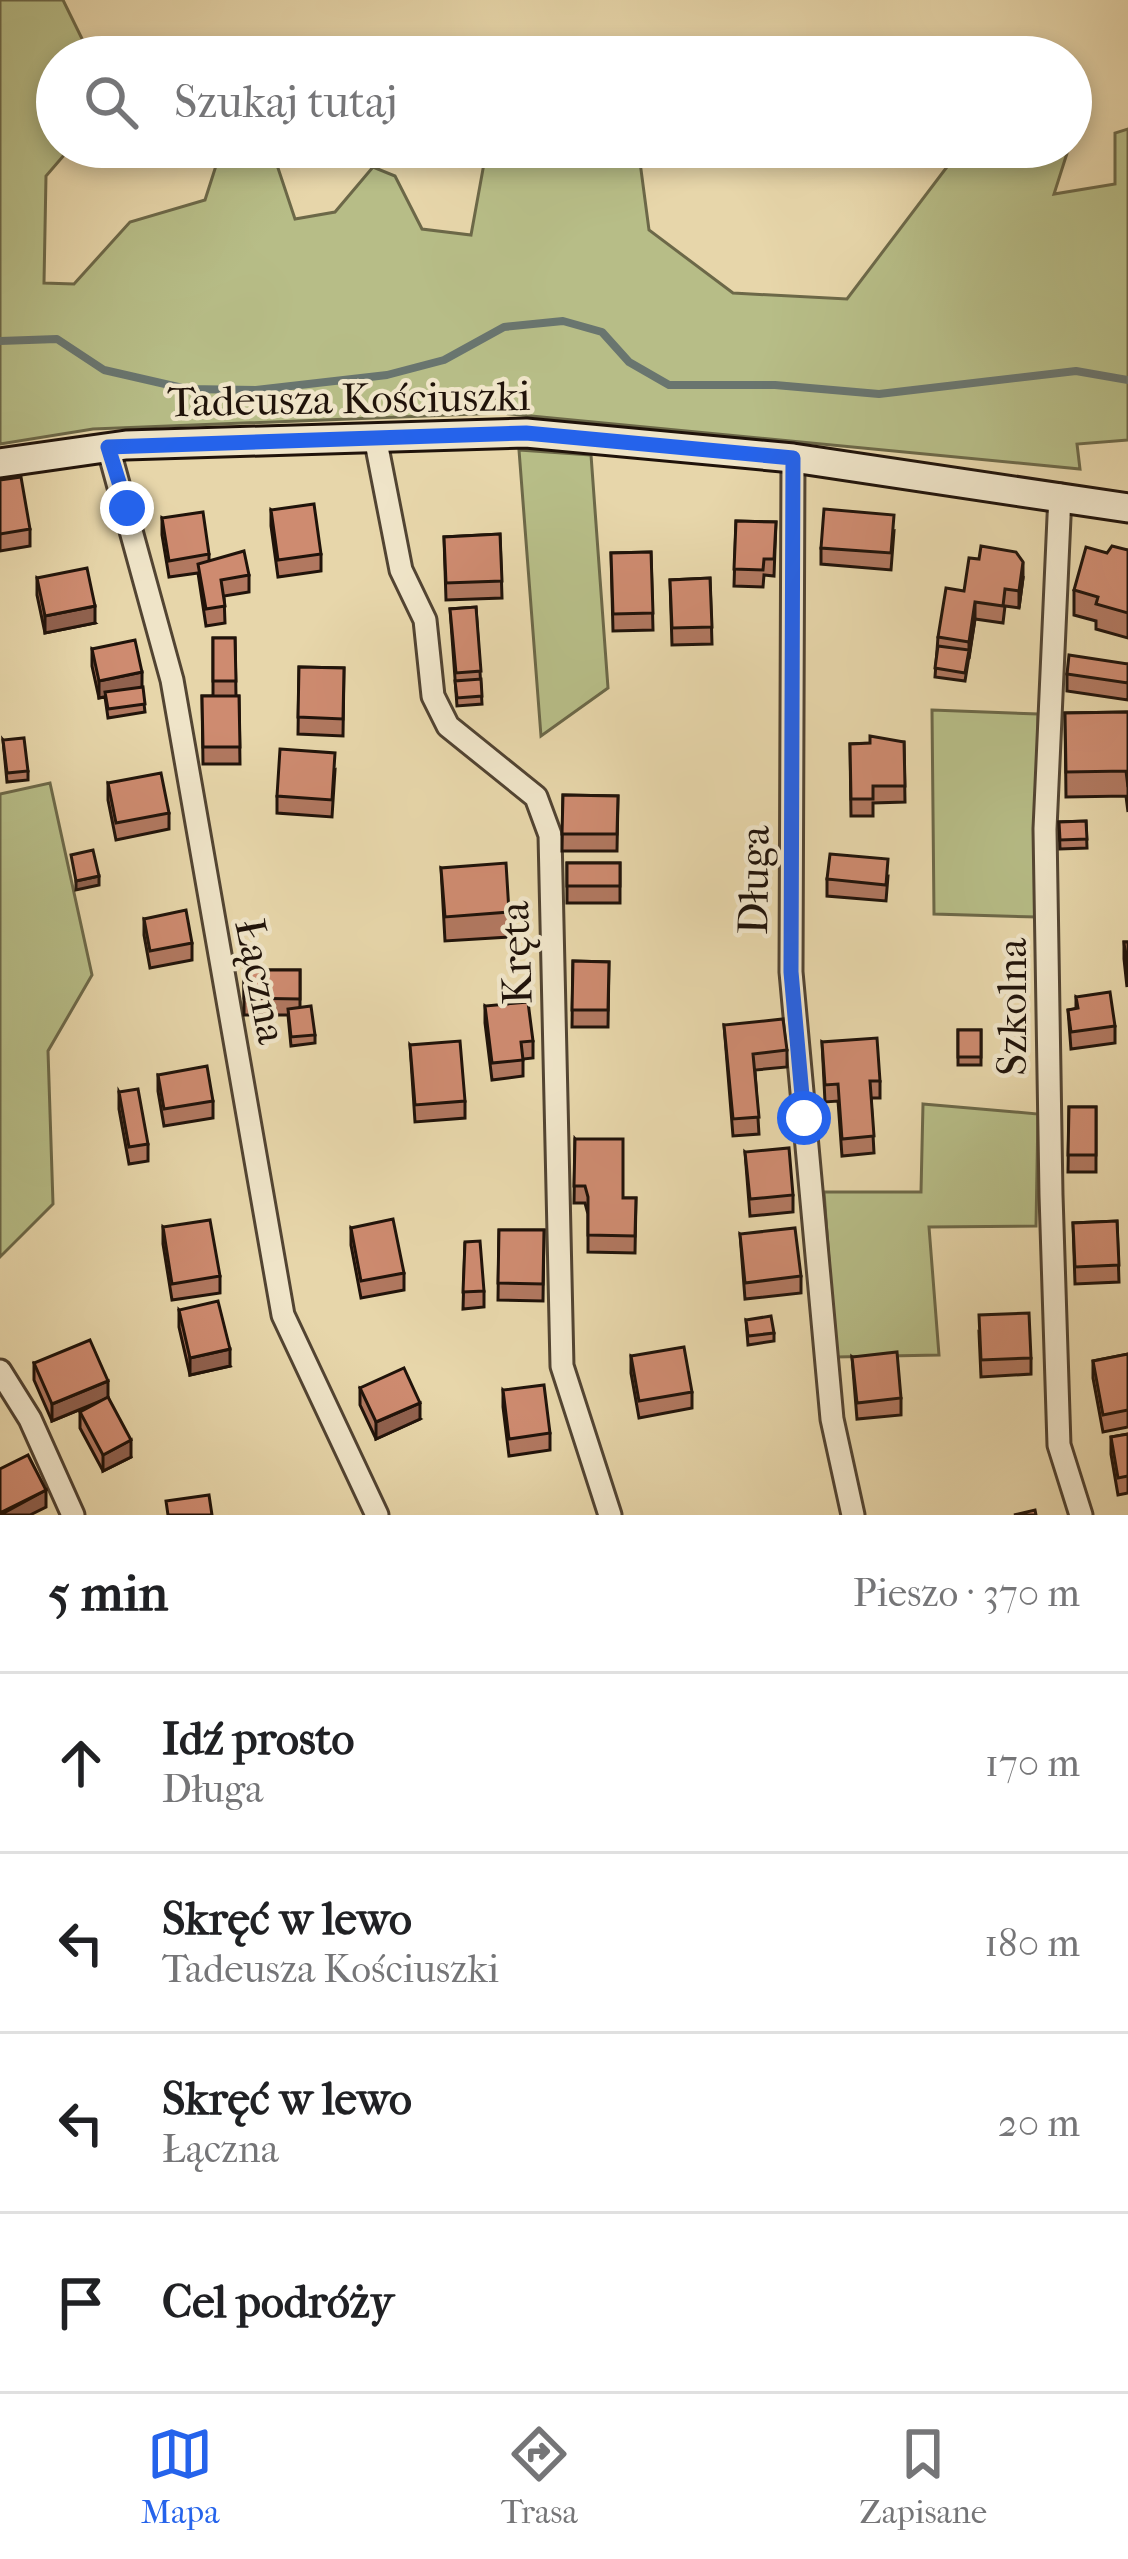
<!DOCTYPE html>
<html lang="pl">
<head>
<meta charset="utf-8">
<style>
	:root { --surface:#fff; --page:#f6f6f6; --text:#202124; --muted:#757577; --line:#e0e0e0; --accent:#2563eb }
	body { margin:0; font-family:"IM FELL French Canon",serif; background:var(--page); color:var(--text) }
	.stop { position:absolute; width:36px; height:36px; margin:-27px; border:9px solid #2563eb; border-radius:50%; background:#fff }
	.stop.end { background:#2563eb; border-color:#fff; box-shadow:0 3px 12px #0008 }
	.list { margin:0; padding:0; list-style:none }
	h2 { display:flex; justify-content:space-between; align-items:center; height:156px; margin:0; padding:0 48px; font-size:51px }
	h2 small { font-size:39px; font-weight:400; color:var(--muted) }
	.list li { display:grid; grid-template-columns:78px 1fr auto; gap:36px; align-items:center; box-sizing:border-box; height:180px; padding:0 48px; border-top:3px solid var(--line) }
	.list b { display:block; font-size:45px; white-space:nowrap }
	.list p { margin:0; font-size:39px; white-space:nowrap; color:var(--muted) }
	.list em { font-size:39px; font-style:normal; color:var(--muted) }
	.icon { flex:none; width:66px; height:66px; fill:none; stroke:currentColor; stroke-width:2; stroke-linecap:round; stroke-linejoin:round }
	.map { position:relative; flex:none; width:1128px; height:1515px; overflow:hidden }
	.search { position:absolute; background:var(--surface); box-shadow:0 6px 18px #0003; left:36px; right:36px; top:36px; height:132px; display:flex; align-items:center; gap:30px; box-sizing:border-box; padding:0 42px; border-radius:66px; color:var(--muted); font-size:45px }
	.sheet { height:876px; background:var(--surface) }
	nav { display:flex; justify-content:space-around; align-items:center; box-sizing:border-box; height:168px; border-top:3px solid var(--line); background:var(--surface); font-size:33px; color:var(--muted) }
	nav a { display:grid; justify-items:center; gap:6px }
	nav .on { color:var(--accent) }
	.map>svg:first-child { display:block }
	.green { fill:#b7bd87; stroke:#6c6848; stroke-width:3 }
	.lines { fill:none; stroke-linecap:round; stroke-linejoin:round }
	.stream { stroke:#69756f; stroke-width:8 }
	.street-casing { stroke:#524432; stroke-width:27 }
	.secondary-casing { stroke:#20130a; stroke-width:33 }
	.street { stroke:#efe4c8; stroke-width:21 }
	.secondary { stroke:#efe4c8; stroke-width:27 }
	.wall { fill:#b17860; stroke:#20130a; stroke-width:3 }
	.shaded-wall { fill:#90614e; stroke:#20130a; stroke-width:3 }
	.building { fill:#ce8b70; stroke:#20130a; stroke-width:3 }
	.route { stroke:#2563eb; stroke-width:15 }
	.labels { text-anchor:middle; stroke-width:9; stroke-linejoin:round; paint-order:stroke }
	.street-label { font-size:42px; fill:#20130a; stroke:#efe4c8 }
</style>
</head>
<body>
<div class="map">
<svg width="1128" height="1515" viewBox="0 0 1128 1515">
	<rect width="100%" height="100%" fill="#e7d6aa"/>
	<filter id="stains"><feTurbulence type="fractalNoise" baseFrequency=".00167" numOctaves="4"/><feColorMatrix values="0 0 0 0 .2 0 0 0 0 .09 0 0 0 0 .02 0 0 0 .5 -.17"/></filter>
	<radialGradient id="worn" r=".72"><stop offset=".6" stop-color="#630" stop-opacity="0"/><stop offset="1" stop-color="#630" stop-opacity=".3"/></radialGradient>
	<g class="green">
		<polygon points="0,0 63,0 91,57 57,57 57,147 71,147 46,176 44,283 74,284 130,222 205,200 222,147 271,147 295,219 335,212 373,167 395,176 422,229 471,235 487,147 638,147 649,230 733,293 847,299 962,147 1069,147 1054,194 1115,184 1115,133 1128,129 1128,440 1077,444 1080,469 501,413 93,429 0,444"/>
		<polygon points="519,450 591,455 608,688 541,736"/>
		<polygon points="932,710 1038,714 1037,917 934,914"/>
		<polygon points="50,783 92,975 48,1051 53,1204 0,1257 0,794"/>
		<polygon points="923,1104 1038,1114 1036,1226 929,1227 939,1355 836,1357 824,1192 921,1192"/>
	</g>
	<g class="lines">
		<polyline class="stream" points="0,341 57,339 104,370 187,389 256,390 387,375 444,360 504,327 563,321 602,332 629,362 669,385 775,385 879,394 1076,371 1128,380"/>
		<g class="street-casing">
			<g id="street">
				<polyline points="375,437 401,570 425,620 433,696 448,726 536,797 550,835 562,1366 610,1515"/>
				<polyline points="108,447 172,680 283,1315 377,1515"/>
				<polyline points="793,458 791,972 832,1419 853,1515"/>
				<polyline points="1060,495 1045,829 1051,1195 1059,1445 1081,1515"/>
				<polyline points="0,1371 30,1419 73,1515"/>
			</g>
		</g>
		<g class="secondary-casing">
			<polyline id="secondary" points="0,463 126,445 526,433 793,458 1128,508"/>
		</g>
		<use href="#street" class="street"/>
		<use href="#secondary" class="secondary"/>
	</g>
	<g class="wall">
		<polygon points="0,480 30,529 30,546 0,551"/>
		<polygon points="271,510 321,554 321,571 278,577 271,526"/>
		<polygon points="162,518 209,554 209,561 249,575 249,592 224,596 225,623 206,626 198,573 169,577 162,535"/>
		<polygon points="736,521 776,522 774,576 764,575 763,587 734,586"/>
		<polygon points="894,531 891,570 821,564 821,548"/>
		<polygon points="500,534 502,598 446,600 444,537"/>
		<polygon points="1128,550 1128,638 1096,629 1096,621 1074,615 1074,590 1107,553"/>
		<polygon points="651,552 653,630 613,631 611,553"/>
		<polygon points="37,578 95,623 45,633 37,595"/>
		<polygon points="710,578 712,644 672,645 670,580"/>
		<polygon points="1023,578 1019,608 1005,606 1003,623 975,619 965,681 935,677 938,637 964,591"/>
		<polygon points="476,607 482,704 457,706 450,609"/>
		<polygon points="213,638 235,638 236,696 239,696 240,764 203,764 202,696 213,696"/>
		<polygon points="92,649 142,687 145,712 108,718 105,697 99,698 92,666"/>
		<polygon points="1128,664 1128,700 1067,691 1067,674"/>
		<polygon points="299,667 344,668 343,736 298,734"/>
		<polygon points="1128,712 1128,812 1126,796 1066,797 1065,713"/>
		<polygon points="3,740 28,771 28,780 7,782"/>
		<polygon points="904,742 905,802 873,803 873,816 851,816 850,744"/>
		<polygon points="335,770 332,817 277,813 277,796"/>
		<polygon points="108,783 169,813 169,829 116,840 108,800"/>
		<polygon points="563,795 618,796 617,851 562,851"/>
		<polygon points="1086,821 1087,848 1060,849 1059,822"/>
		<rect x="567" y="863" width="53" height="40"/>
		<polygon points="441,868 509,912 509,937 445,941"/>
		<polygon points="888,876 886,901 827,896 827,879"/>
		<polygon points="144,919 192,943 192,960 150,968 144,935"/>
		<polygon points="1124,942 1128,942 1127,987 1124,959"/>
		<polygon points="573,961 609,962 608,1027 572,1027"/>
		<polygon points="244,970 300,970 300,1008 315,1035 315,1043 291,1046 288,1015 244,1015"/>
		<polygon points="1076,997 1115,1026 1115,1043 1071,1049 1068,1010 1076,1009"/>
		<polygon points="485,1006 533,1041 533,1058 523,1059 523,1076 492,1080 485,1023"/>
		<polygon points="724,1025 787,1050 787,1067 755,1070 759,1134 733,1136"/>
		<rect x="958" y="1030" width="23" height="35"/>
		<polygon points="822,1042 880,1081 880,1098 871,1098 874,1153 842,1156 838,1101 825,1102"/>
		<polygon points="410,1045 465,1101 465,1118 415,1122"/>
		<polygon points="158,1075 213,1101 213,1118 164,1126 158,1091"/>
		<polygon points="119,1092 148,1144 148,1161 129,1164 119,1109"/>
		<polygon points="1069,1107 1096,1107 1096,1172 1068,1172"/>
		<polygon points="575,1139 623,1198 636,1198 635,1253 588,1252 588,1214 585,1203 574,1203"/>
		<polygon points="745,1152 793,1195 793,1212 750,1216"/>
		<polygon points="1117,1221 1119,1282 1075,1284 1073,1223"/>
		<polygon points="163,1227 220,1276 220,1293 172,1300 163,1244"/>
		<polygon points="351,1228 404,1273 404,1290 361,1298 351,1245"/>
		<polygon points="499,1230 544,1230 543,1301 498,1300"/>
		<polygon points="740,1234 801,1276 801,1293 745,1299"/>
		<polygon points="465,1242 484,1291 484,1307 463,1309"/>
		<polygon points="179,1310 230,1366 190,1375 179,1327"/>
		<polygon points="746,1320 774,1333 774,1341 748,1345"/>
		<polygon points="979,1332 1031,1358 1031,1374 981,1377"/>
		<polygon points="1128,1354 1128,1427 1103,1432 1093,1378 1093,1361"/>
		<polygon points="631,1356 692,1392 692,1408 639,1418 631,1373"/>
		<polygon points="852,1357 901,1398 901,1415 857,1419"/>
		<polygon points="34,1363 108,1397 131,1457 103,1471 80,1428 80,1412 100,1401 52,1421 34,1380"/>
		<polygon points="360,1388 420,1419 376,1439 360,1405"/>
		<polygon points="503,1390 550,1433 550,1450 509,1456 503,1407"/>
		<polygon points="1128,1434 1128,1493 1118,1495 1111,1454 1111,1437"/>
	</g>
	<g class="shaded-wall">
		<polygon points="1023,562 1023,578 1019,608 1019,591"/>
		<polygon points="975,602 975,619 969,659 969,642"/>
		<polygon points="95,606 95,623 45,633 45,616"/>
		<polygon points="142,672 142,689 99,698 99,681"/>
		<polygon points="99,876 99,885 76,890 76,881"/>
		<polygon points="230,1349 230,1366 190,1375 190,1358"/>
		<polygon points="108,1381 108,1398 52,1421 52,1404"/>
		<polygon points="420,1403 420,1419 376,1439 376,1422"/>
		<polygon points="131,1440 131,1457 103,1471 103,1455"/>
		<polygon points="46,1490 46,1507 30,1515 0,1515"/>
	</g>
	<g class="building">
		<polygon points="21,477 30,529 0,534 0,480"/>
		<polygon points="314,504 321,554 278,560 271,510"/>
		<polygon points="824,509 894,515 891,553 821,548"/>
		<polygon points="203,512 209,554 169,561 162,518"/>
		<polygon points="736,521 776,522 774,559 764,559 763,570 734,569"/>
		<polygon points="500,534 502,581 446,583 444,537"/>
		<polygon points="981,546 1016,552 1023,562 1019,591 1005,589 1003,606 975,602 969,642 938,637 946,588 964,591 969,558 979,559"/>
		<polygon points="1112,546 1128,550 1128,613 1096,604 1098,597 1074,590 1086,547 1107,553"/>
		<polygon points="244,551 249,575 221,580 225,606 206,609 198,564"/>
		<polygon points="651,552 653,613 613,614 611,553"/>
		<polygon points="87,568 95,606 45,616 37,578"/>
		<polygon points="710,578 712,627 672,628 670,580"/>
		<polygon points="476,607 481,671 456,673 450,609"/>
		<polygon points="213,638 235,638 236,681 213,681"/>
		<polygon points="135,640 142,672 99,681 92,649"/>
		<polygon points="938,646 969,650 965,673 935,668"/>
		<polygon points="1069,655 1128,664 1128,683 1067,674"/>
		<polygon points="299,667 344,668 343,719 298,717"/>
		<polygon points="481,679 482,696 457,698 455,681"/>
		<polygon points="143,687 145,704 108,709 105,692"/>
		<polygon points="202,696 239,696 240,747 203,747"/>
		<polygon points="1128,712 1128,787 1126,771 1066,772 1065,713"/>
		<polygon points="870,736 904,742 905,786 873,786 873,799 851,799 850,744 870,743"/>
		<polygon points="24,738 28,771 7,773 3,740"/>
		<polygon points="280,749 335,753 332,800 277,796"/>
		<polygon points="161,773 169,813 116,823 108,783"/>
		<polygon points="563,795 618,796 617,834 562,834"/>
		<polygon points="1086,821 1087,839 1060,840 1059,822"/>
		<polygon points="93,850 99,876 76,881 71,855"/>
		<polygon points="830,854 888,859 886,885 827,879"/>
		<polygon points="506,863 509,912 445,917 441,868"/>
		<rect x="567" y="863" width="53" height="23"/>
		<polygon points="186,910 192,943 150,951 144,919"/>
		<polygon points="1124,942 1128,942 1128,970 1127,970"/>
		<polygon points="573,961 609,962 608,1010 572,1010"/>
		<polygon points="244,970 300,970 300,999 244,998"/>
		<polygon points="1110,992 1115,1026 1071,1032 1068,1010 1078,1008 1076,997"/>
		<polygon points="528,1002 533,1041 521,1042 523,1060 492,1063 485,1006"/>
		<polygon points="311,1006 315,1035 291,1037 288,1009"/>
		<polygon points="783,1019 787,1050 753,1054 759,1117 733,1119 724,1025"/>
		<rect x="958" y="1030" width="23" height="27"/>
		<polygon points="877,1038 880,1081 870,1081 874,1136 842,1139 838,1084 825,1085 822,1042"/>
		<polygon points="460,1041 465,1101 415,1105 410,1045"/>
		<polygon points="207,1066 213,1101 164,1109 158,1075"/>
		<polygon points="138,1089 148,1144 129,1147 119,1092"/>
		<polygon points="1069,1107 1096,1107 1096,1155 1068,1155"/>
		<polygon points="575,1139 623,1139 623,1198 636,1198 635,1236 588,1235 588,1197 585,1186 574,1186"/>
		<polygon points="789,1148 793,1195 750,1199 745,1152"/>
		<polygon points="393,1219 404,1273 361,1281 351,1228"/>
		<polygon points="210,1220 220,1276 172,1284 163,1227"/>
		<polygon points="1117,1221 1119,1265 1075,1267 1073,1223"/>
		<polygon points="795,1228 801,1276 745,1283 740,1234"/>
		<polygon points="499,1230 544,1230 543,1284 498,1283"/>
		<polygon points="480,1241 484,1291 463,1292 465,1242"/>
		<polygon points="218,1301 230,1349 190,1358 179,1310"/>
		<polygon points="1029,1313 1031,1358 981,1360 979,1315"/>
		<polygon points="771,1316 774,1333 748,1336 746,1320"/>
		<polygon points="90,1340 108,1381 52,1404 34,1363"/>
		<polygon points="684,1347 692,1392 639,1401 631,1356"/>
		<polygon points="897,1352 901,1398 857,1403 852,1357"/>
		<polygon points="1128,1354 1128,1410 1103,1415 1093,1361"/>
		<polygon points="404,1368 420,1403 376,1422 360,1388"/>
		<polygon points="544,1385 550,1433 509,1439 503,1390"/>
		<polygon points="108,1397 131,1440 103,1455 80,1412"/>
		<polygon points="1128,1434 1128,1476 1118,1478 1111,1437"/>
		<polygon points="28,1455 46,1490 0,1513 0,1469"/>
		<polygon points="209,1495 212,1515 168,1515 166,1501"/>
		<polygon points="1035,1510 1036,1515 1014,1515"/>
	</g>
	<g class="lines">
		<polyline class="route" points="127,508 108,447 526,433 793,458 791,972 804,1118"/>
	</g>
	<g class="labels">
		<g class="street-label">
			<text transform="translate(349 398) rotate(-1)" y="15">Tadeusza Kościuszki</text>
			<text transform="translate(753 880) rotate(-89)" y="15">Długa</text>
			<text transform="translate(515 953) rotate(-92)" y="15">Kręta</text>
			<text transform="translate(262 981) rotate(79)" y="15">Łączna</text>
			<text transform="translate(1011 1007) rotate(-90)" y="15">Szkolna</text>
		</g>
	</g>
	<rect width="100%" height="100%" filter="url(#stains)"/>
	<rect width="100%" height="100%" fill="url(#worn)"/>
</svg>
<div class="stop" style="left:804px;top:1118px"></div>
<div class="stop end" style="left:127px;top:508px"></div>
<div class="search"><svg class="icon" aria-label="search" viewBox="0 0 24 24"><circle cx="10" cy="10" r="6"/><path d="M15 15l6 6"/></svg>Szukaj tutaj</div>
</div>
<section class="sheet">
<h2>5 min<small>Pieszo · 370 m</small></h2>
<ul class="list">
<li><svg class="icon" aria-label="ahead" viewBox="0 0 24 24"><path d="M12 20V5M6 11l6-6 6 6"/></svg><div><b>Idź prosto</b><p>Długa</p></div><em>170 m</em></li>
<li><svg class="icon" aria-label="left" viewBox="0 0 24 24"><path d="M17 20v-9H6M10 6l-5 5 5 5"/></svg><div><b>Skręć w lewo</b><p>Tadeusza Kościuszki</p></div><em>180 m</em></li>
<li><svg class="icon" aria-label="left" viewBox="0 0 24 24"><path d="M17 20v-9H6M10 6l-5 5 5 5"/></svg><div><b>Skręć w lewo</b><p>Łączna</p></div><em>20 m</em></li>
<li><svg class="icon" aria-label="arrive" viewBox="0 0 24 24"><path d="M6 21V4h12l-3 4 3 4H6"/></svg><div><b>Cel podróży</b></div></li>
</ul>
</section>
<nav>
<a class="on"><svg class="icon" aria-label="map" viewBox="0 0 24 24"><path d="M3 6l6-2 6 2 6-2v14l-6 2-6-2-6 2zM9 4v14M15 6v14"/></svg>Mapa</a>
<a><svg class="icon" aria-label="directions" viewBox="0 0 24 24"><path d="M12 3l9 9-9 9-9-9zM9 14v-3h6M13 9l2 2-2 2"/></svg>Trasa</a>
<a><svg class="icon" aria-label="saved" viewBox="0 0 24 24"><path d="M7 4h10v16l-5-4-5 4z"/></svg>Zapisane</a>
</nav>
</body>
</html>
